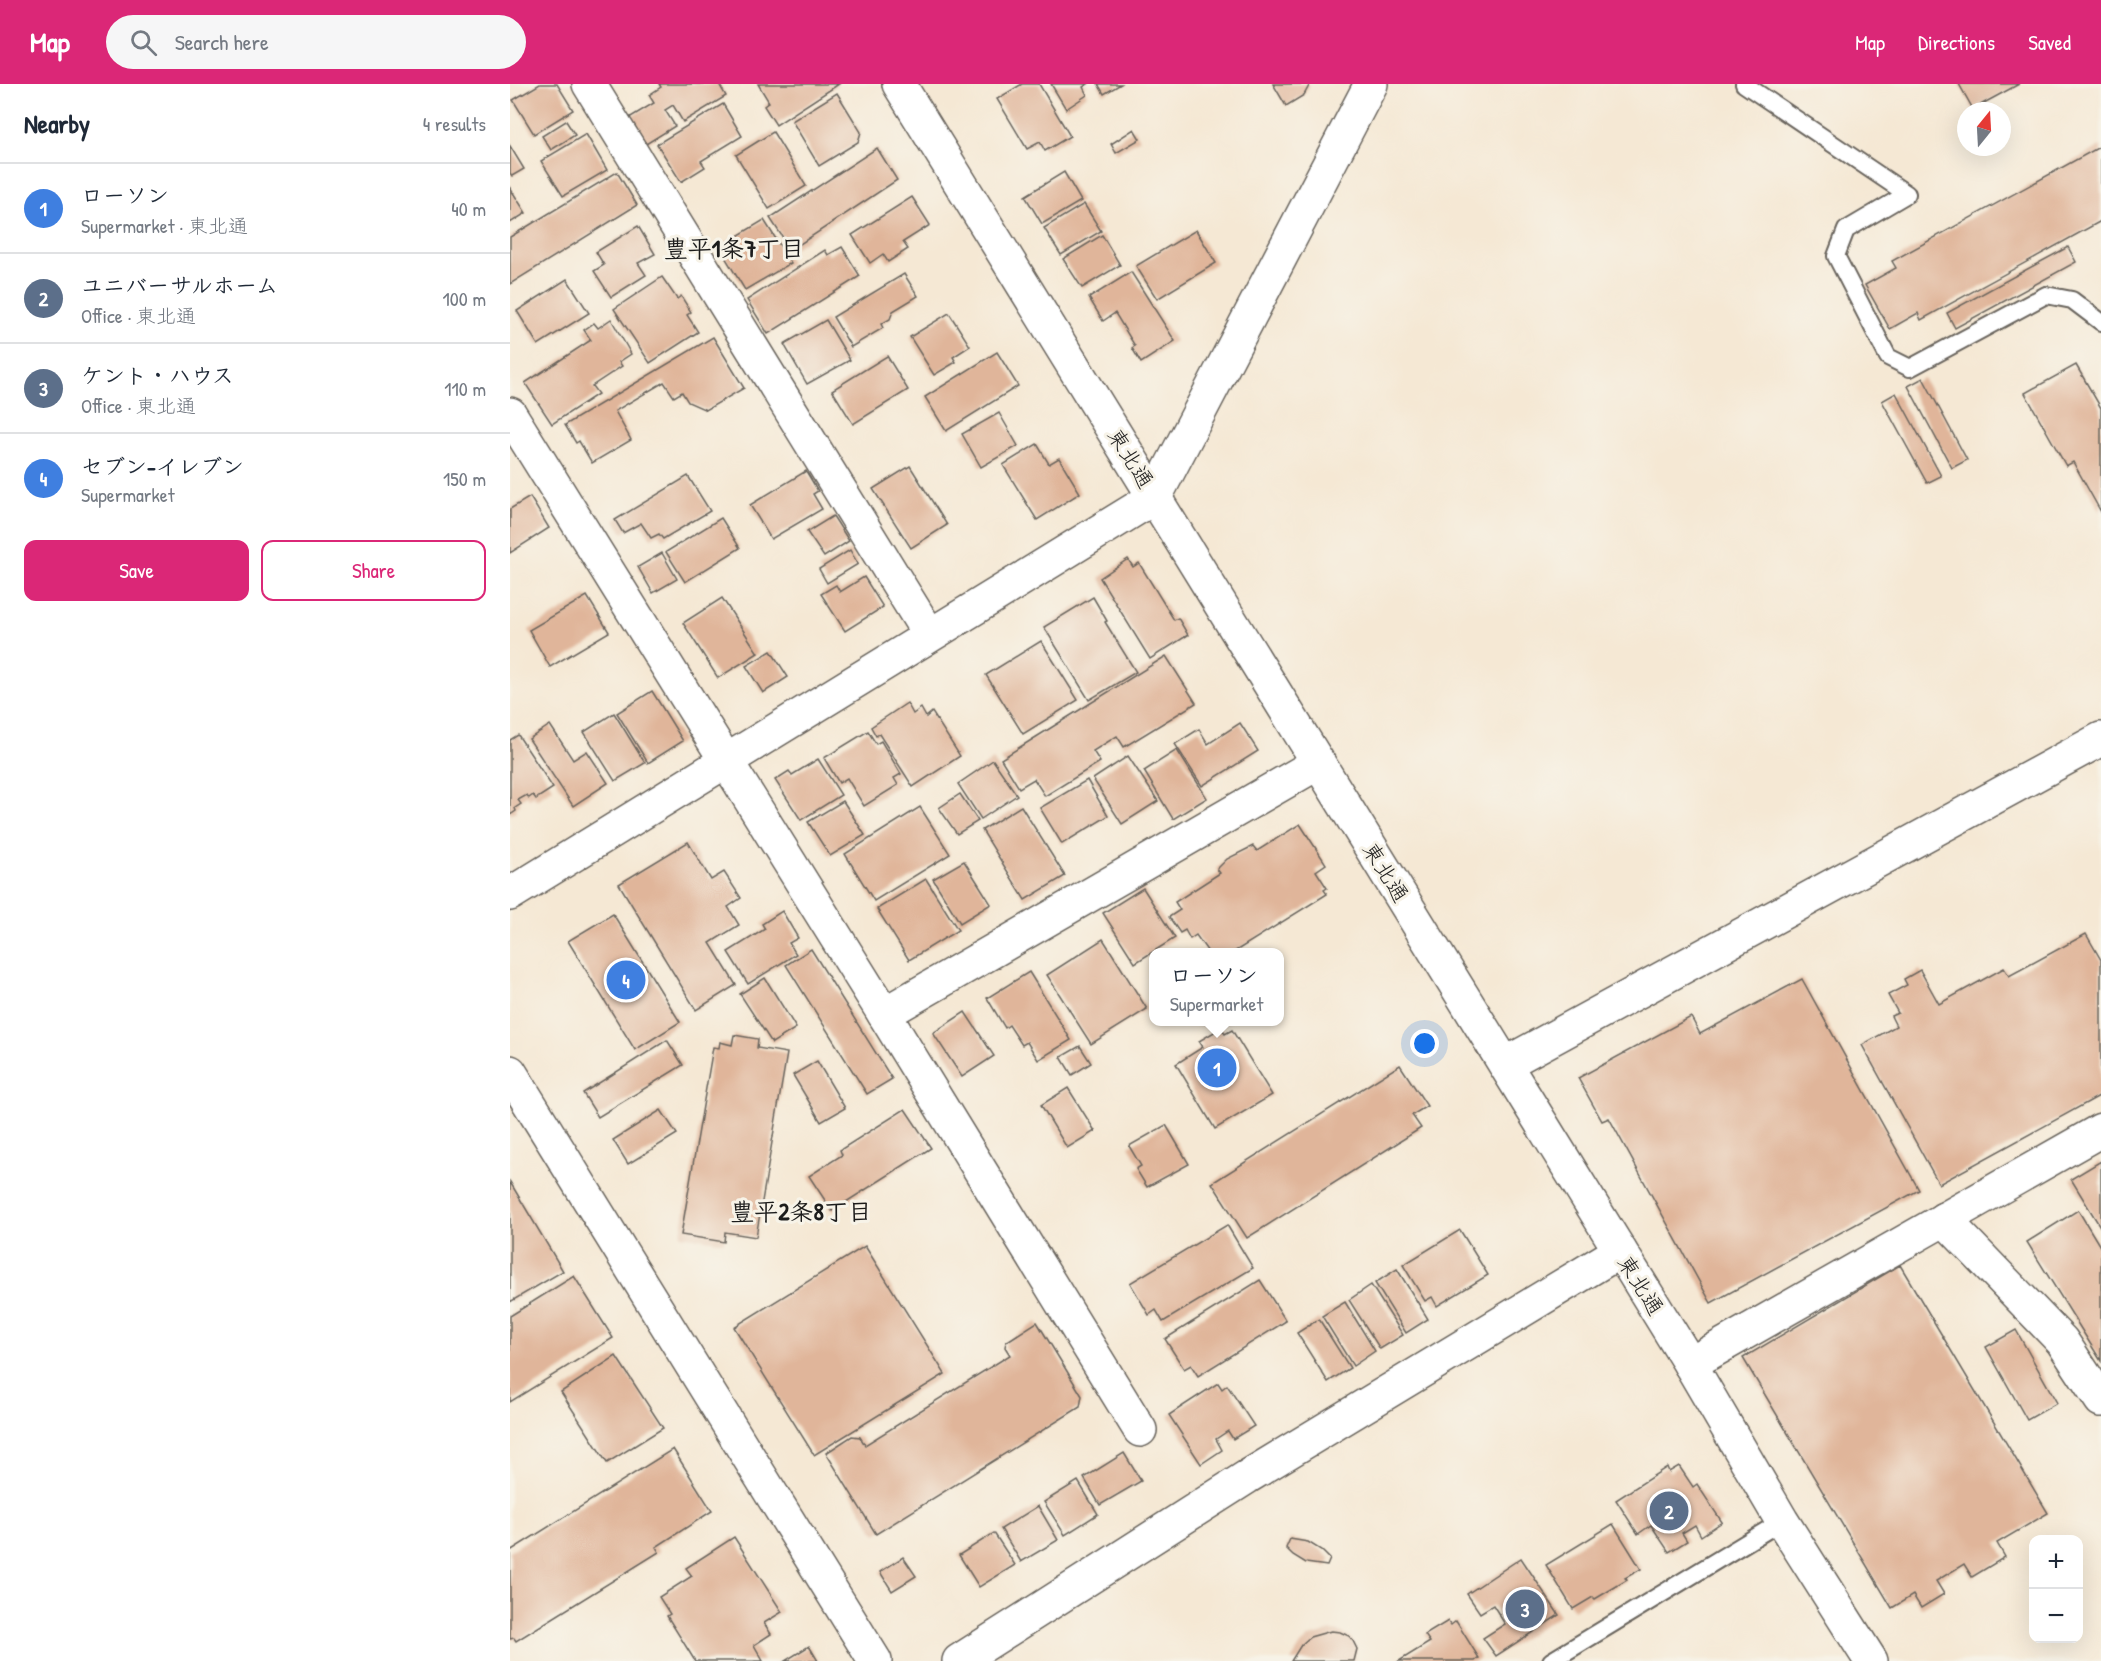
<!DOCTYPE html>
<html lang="en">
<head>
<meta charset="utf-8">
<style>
	:root { --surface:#fff; --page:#f6f6f7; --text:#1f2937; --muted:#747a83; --line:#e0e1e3; --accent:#db2777 }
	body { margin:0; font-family:"Patrick Hand","Klee One",sans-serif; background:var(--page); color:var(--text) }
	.controls { position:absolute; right:18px; bottom:18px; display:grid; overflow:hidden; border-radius:12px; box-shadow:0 6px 24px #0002 }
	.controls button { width:54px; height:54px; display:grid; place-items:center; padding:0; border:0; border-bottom:2px solid var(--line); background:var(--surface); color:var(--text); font:30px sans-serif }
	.compass { position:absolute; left:1447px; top:18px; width:54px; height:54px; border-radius:50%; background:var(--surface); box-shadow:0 6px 24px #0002; rotate:18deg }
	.you { position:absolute; left:915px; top:960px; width:21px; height:21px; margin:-15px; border:4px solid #fff; border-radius:50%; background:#1a73e8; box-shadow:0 0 0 9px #1a73e833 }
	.badge { display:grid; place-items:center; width:39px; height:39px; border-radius:50%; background:var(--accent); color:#fff; font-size:20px; font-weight:700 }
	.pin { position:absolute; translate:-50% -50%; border:3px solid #fff; box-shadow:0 2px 6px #0006 }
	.popup { position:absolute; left:639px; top:864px; width:135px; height:78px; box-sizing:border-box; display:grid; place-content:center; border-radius:12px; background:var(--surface); filter:drop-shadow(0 2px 4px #0005); font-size:20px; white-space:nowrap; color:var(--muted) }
	.popup b { font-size:22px; color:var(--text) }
	.popup::after { content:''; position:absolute; left:50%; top:100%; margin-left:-12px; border:12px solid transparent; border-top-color:var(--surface) }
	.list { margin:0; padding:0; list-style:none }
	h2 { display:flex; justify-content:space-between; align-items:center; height:78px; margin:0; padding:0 24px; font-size:26px }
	h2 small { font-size:20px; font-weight:400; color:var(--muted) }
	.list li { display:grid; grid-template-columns:39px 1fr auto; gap:18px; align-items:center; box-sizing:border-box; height:90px; padding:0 24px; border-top:2px solid var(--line) }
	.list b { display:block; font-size:22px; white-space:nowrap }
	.list p { margin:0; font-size:20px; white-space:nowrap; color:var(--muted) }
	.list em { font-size:20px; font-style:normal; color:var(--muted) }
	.actions { display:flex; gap:12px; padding:18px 24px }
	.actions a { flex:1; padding:14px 0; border:2px solid var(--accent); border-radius:12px; text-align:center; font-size:21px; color:var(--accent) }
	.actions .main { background:var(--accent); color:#fff }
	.icon { flex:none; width:33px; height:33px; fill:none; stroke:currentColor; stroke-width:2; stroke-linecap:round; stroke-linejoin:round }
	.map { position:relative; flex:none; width:1591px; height:1577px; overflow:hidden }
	header { display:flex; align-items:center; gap:36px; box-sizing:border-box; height:84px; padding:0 30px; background:var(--accent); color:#fff }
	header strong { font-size:28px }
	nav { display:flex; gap:33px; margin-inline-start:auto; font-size:21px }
	.search { width:420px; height:54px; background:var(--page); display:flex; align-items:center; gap:15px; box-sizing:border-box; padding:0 21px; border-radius:33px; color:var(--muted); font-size:22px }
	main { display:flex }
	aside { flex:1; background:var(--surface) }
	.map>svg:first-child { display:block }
	.building { fill:#e0b59a }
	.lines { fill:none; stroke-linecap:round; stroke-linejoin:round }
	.service-casing { stroke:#68635c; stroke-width:20 }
	.minor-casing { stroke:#68635c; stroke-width:36 }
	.tertiary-casing { stroke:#68635c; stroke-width:36 }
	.service { stroke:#fff; stroke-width:16 }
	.minor { stroke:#fff; stroke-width:33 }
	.tertiary { stroke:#fff; stroke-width:33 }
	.labels { text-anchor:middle; stroke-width:6; stroke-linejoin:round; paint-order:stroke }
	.street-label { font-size:22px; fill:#1c1c1c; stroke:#f7f3e8 }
	.neighbourhood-label { font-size:24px; font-weight:bold; fill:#1c1c1c; stroke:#f7f3e8 }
</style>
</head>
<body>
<header>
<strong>Map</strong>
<div class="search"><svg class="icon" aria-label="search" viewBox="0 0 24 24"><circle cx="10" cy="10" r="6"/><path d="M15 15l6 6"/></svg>Search here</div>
<nav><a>Map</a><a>Directions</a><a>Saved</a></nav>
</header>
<main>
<aside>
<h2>Nearby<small>4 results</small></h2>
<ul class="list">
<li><span class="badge" style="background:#3f7fe0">1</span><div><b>ローソン</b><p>Supermarket · 東北通</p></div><em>40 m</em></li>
<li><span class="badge" style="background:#5c6f8a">2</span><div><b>ユニバーサルホーム</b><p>Office · 東北通</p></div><em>100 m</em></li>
<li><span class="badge" style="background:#5c6f8a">3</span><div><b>ケント・ハウス</b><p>Office · 東北通</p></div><em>110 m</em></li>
<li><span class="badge" style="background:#3f7fe0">4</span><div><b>セブン-イレブン</b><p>Supermarket</p></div><em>150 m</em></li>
</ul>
<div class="actions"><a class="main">Save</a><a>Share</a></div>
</aside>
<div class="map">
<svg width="1591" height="1577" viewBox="0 0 1591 1577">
	<rect width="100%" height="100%" fill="#f7f3e8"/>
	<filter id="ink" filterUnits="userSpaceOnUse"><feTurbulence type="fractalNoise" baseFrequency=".0167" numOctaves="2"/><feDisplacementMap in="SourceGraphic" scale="12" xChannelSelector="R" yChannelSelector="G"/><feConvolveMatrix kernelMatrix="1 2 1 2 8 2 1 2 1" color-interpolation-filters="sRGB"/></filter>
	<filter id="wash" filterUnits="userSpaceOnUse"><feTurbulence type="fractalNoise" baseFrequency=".008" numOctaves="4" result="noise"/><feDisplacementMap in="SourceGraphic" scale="24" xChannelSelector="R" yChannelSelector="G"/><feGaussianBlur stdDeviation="1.35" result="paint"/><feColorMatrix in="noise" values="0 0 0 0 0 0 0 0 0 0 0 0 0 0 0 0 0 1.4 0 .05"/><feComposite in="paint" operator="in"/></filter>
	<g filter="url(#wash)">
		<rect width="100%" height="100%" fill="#f5e8d4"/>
		<g id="blocks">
			<g class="building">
				<polygon points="30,0 47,0 63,26 24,50 3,16"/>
				<polygon points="149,0 209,0 216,12 173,38 163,21 155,26 165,42 136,60 119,34 144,19 139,11 151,3"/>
				<polygon points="248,0 329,0 266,41 254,22 259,18"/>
				<polygon points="512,0 529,0 560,52 535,67 530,58 517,65 487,15"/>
				<polygon points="541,0 578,0 573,3 577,11 556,25"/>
				<polygon points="588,0 611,0 594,10"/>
				<polygon points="763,0 800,0 794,11 776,22"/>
				<polygon points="1449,0 1509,0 1463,25"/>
				<polygon points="327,9 351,48 348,58 309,82 282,37"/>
				<polygon points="213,20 232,52 191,77 195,83 171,98 147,60"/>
				<polygon points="56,37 65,51 41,66 32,52"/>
				<polygon points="624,45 630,55 606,69 601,60"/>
				<polygon points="263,48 296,102 259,125 226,71"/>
				<polygon points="76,50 97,86 53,112 31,77"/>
				<polygon points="0,62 14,85 2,92 0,89"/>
				<polygon points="1591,62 1591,137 1411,236 1408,229 1380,245 1355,201 1386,184 1382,177"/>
				<polygon points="367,64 387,96 281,166 260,134"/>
				<polygon points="107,88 127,121 0,200 0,153"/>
				<polygon points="554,88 571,117 532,140 515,112"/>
				<polygon points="0,104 16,129 0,139"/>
				<polygon points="402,113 420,141 393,158 398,165 378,178 373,170 360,179 342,151"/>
				<polygon points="574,120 591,147 551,171 534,144"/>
				<polygon points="254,136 281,179 235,206 209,163"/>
				<polygon points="128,142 145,170 128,179 136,191 101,213 84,187 94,181 86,168"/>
				<polygon points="686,146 706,179 647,215 626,182"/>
				<polygon points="592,151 610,181 572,204 553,175"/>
				<polygon points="332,163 350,192 258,250 237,216 315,166 318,171"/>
				<polygon points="1558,163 1566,178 1445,244 1437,229"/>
				<polygon points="621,188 665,257 631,279 622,264 625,262 605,229 593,237 579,214"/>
				<polygon points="394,190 408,212 383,227 380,235 371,240 373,244 341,263 323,233"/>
				<polygon points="152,193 167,215 171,212 181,228 177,231 188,248 140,279 104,225"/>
				<polygon points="57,195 79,229 28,261 7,227"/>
				<polygon points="439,229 460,262 443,273 446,278 424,291 400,253"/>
				<polygon points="101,235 121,270 109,278 112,282 82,302 88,310 42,340 15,299 81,256 74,246 84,239 88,244"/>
				<polygon points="316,236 340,276 297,300 274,260"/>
				<polygon points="203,253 234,304 196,326 178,318 172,308 164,313 154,298 105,327 121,356 82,379 69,357 66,359 55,341"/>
				<polygon points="487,268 508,302 436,347 415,313"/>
				<polygon points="377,272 398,306 343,340 322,306"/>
				<polygon points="1566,281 1591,324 1591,428 1563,378 1556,382 1515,309"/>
				<polygon points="1413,294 1457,376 1442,384 1398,302"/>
				<polygon points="1386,309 1431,392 1417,399 1372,317"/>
				<polygon points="489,329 508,362 471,383 452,350"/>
				<polygon points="527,360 539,380 549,374 570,409 527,436 493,381"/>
				<polygon points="400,382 437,441 401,464 363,405"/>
				<polygon points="296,387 308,407 303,410 312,425 261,455 240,421"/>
				<polygon points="178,392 200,427 153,455 149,450 141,454 131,439 113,449 105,436"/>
				<polygon points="20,413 39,444 0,469 0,425"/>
				<polygon points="323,432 339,457 314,473 297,448"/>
				<polygon points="211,434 230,464 175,498 156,468"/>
				<polygon points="340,466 348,480 317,499 309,485"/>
				<polygon points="152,469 167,495 143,509 128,483"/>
				<polygon points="618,475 623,483 629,479 664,536 668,534 678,551 640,575 590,494"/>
				<polygon points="354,493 373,523 335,547 311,510 326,501 330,508"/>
				<polygon points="77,512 99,548 40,583 19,546"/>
				<polygon points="583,513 597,537 595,538 626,588 579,616 534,543"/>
				<polygon points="212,514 248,569 208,594 173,539"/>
				<polygon points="531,557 568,616 513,650 476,591"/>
				<polygon points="261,567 278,593 253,609 236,582"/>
				<polygon points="656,572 686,619 614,663 607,652 583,667 590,678 535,712 524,695 509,704 491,675"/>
				<polygon points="142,607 173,657 138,679 107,629"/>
				<polygon points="397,619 403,630 411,624 416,633 422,628 450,672 403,703 369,650 366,652 361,643"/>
				<polygon points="104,629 135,679 105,697 74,648"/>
				<polygon points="730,639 748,667 692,702 665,660 689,645 698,660"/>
				<polygon points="40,641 63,676 77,667 98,699 63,722 19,655"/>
				<polygon points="358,647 366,660 371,657 391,690 384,694 388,701 354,722 337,694 329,699 314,674"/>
				<polygon points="8,651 43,704 26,715 23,711 19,714 17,711 8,716 11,720 5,724 6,727 0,731 0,656"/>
				<polygon points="667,666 697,714 663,735 634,687"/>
				<polygon points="618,672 648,717 612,740 583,695"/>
				<polygon points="308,675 331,711 291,736 265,696 279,687 282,691"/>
				<polygon points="483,676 507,711 471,735 448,700"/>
				<polygon points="577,696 598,732 552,760 530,724"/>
				<polygon points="450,710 468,737 447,750 429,724"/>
				<polygon points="333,717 355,751 320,772 298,738"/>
				<polygon points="511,722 555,792 515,816 472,746"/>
				<polygon points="410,723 440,770 364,817 335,770"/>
				<polygon points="790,740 816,780 806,787 817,804 814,806 817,810 724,868 698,868 686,851 680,855 675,846 670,849 659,833 670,826 665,818 710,789 707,785 717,775 743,762 747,767"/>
				<polygon points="178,758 201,796 214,788 231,814 218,823 229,841 200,859 226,901 186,926 109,800"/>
				<polygon points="454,777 481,820 450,839 423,795"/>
				<polygon points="416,795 448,846 399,876 367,825"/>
				<polygon points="633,804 665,854 625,879 593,829"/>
				<polygon points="272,827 288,854 279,859 286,870 238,900 218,868 255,845 252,840"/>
				<polygon points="103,830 170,938 125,966 58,857"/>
				<polygon points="1576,850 1591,876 1591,1011 1429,1100 1352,961 1386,942 1381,932 1388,929 1378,911 1397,901 1394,895 1410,886 1429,920 1494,884 1499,892"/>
				<polygon points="593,855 637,925 581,960 537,891"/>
				<polygon points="301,865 382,995 357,1010 276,881"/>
				<polygon points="519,888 561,956 528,976 517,958 512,961 499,941 495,944 477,914"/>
				<polygon points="255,894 286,944 262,959 230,910"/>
				<polygon points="1292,895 1409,1106 1201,1219 1099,1034 1092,1037 1068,994 1181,933 1190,950"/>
				<polygon points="455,928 484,972 452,993 423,949"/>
				<polygon points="711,944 715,950 722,946 762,1011 705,1045 666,980 693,963 689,957"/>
				<polygon points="224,951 248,955 247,964 277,969 246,1153 215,1148 214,1158 171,1151 203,963 209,964 210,958 222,961"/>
				<polygon points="157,956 173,981 88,1033 73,1009"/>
				<polygon points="570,962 581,979 562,991 551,973"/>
				<polygon points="307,977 335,1024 311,1038 283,991"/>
				<polygon points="890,981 917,1022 902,1031 911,1044 737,1154 702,1099"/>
				<polygon points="558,1004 585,1047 557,1064 531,1021"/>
				<polygon points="395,1025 421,1064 322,1127 299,1092 332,1071 330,1066"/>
				<polygon points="151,1026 167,1050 118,1080 103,1056"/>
				<polygon points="656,1041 679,1080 637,1103 626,1085 631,1082 619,1062"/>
				<polygon points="1591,1077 1591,1144 1561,1095"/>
				<polygon points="0,1098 53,1187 0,1218"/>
				<polygon points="1568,1126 1591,1164 1591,1277 1517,1158"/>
				<polygon points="717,1141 743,1184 653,1238 646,1226 639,1231 620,1199"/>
				<polygon points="950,1146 978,1191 927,1222 922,1213 915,1217 893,1181"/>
				<polygon points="355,1162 435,1290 304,1371 224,1243"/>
				<polygon points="1390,1181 1538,1429 1487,1459 1495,1473 1462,1493 1454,1480 1426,1497 1434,1510 1411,1524 1403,1511 1382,1524 1233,1274"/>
				<polygon points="887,1185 918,1235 896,1249 865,1199"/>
				<polygon points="64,1192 103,1254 0,1318 0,1232"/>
				<polygon points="750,1196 776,1237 688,1292 681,1281 674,1285 655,1255"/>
				<polygon points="861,1201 893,1251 870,1265 839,1216"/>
				<polygon points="835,1218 865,1267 843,1282 812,1232"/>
				<polygon points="809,1235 840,1284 818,1298 787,1249"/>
				<polygon points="527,1238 572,1312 570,1323 366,1450 316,1369 342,1352 350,1353 355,1361 500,1271 495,1263 496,1258"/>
				<polygon points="1506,1246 1547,1319 1517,1336 1476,1263"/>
				<polygon points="106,1272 153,1344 97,1379 51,1308"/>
				<polygon points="708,1299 712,1305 717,1301 744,1342 723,1355 718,1347 706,1355 712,1366 691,1380 659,1331"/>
				<polygon points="163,1365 202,1427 146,1463 149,1468 6,1557 4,1554 0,1555 0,1467"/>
				<polygon points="614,1369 631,1397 590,1421 574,1394"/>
				<polygon points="1169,1382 1183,1403 1187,1400 1212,1438 1191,1452 1185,1441 1172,1449 1177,1457 1159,1468 1141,1441 1128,1450 1106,1416 1157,1383 1159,1388"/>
				<polygon points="568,1397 588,1430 555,1451 534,1418"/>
				<polygon points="528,1422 548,1456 511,1478 491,1445"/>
				<polygon points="1103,1440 1131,1485 1115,1494 1117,1496 1085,1515 1083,1513 1063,1525 1036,1481"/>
				<polygon points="484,1449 505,1481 469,1503 449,1471"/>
				<polygon points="224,1453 272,1528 254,1539 261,1550 244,1561 253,1577 185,1577 157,1532 160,1530 149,1513 182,1492 176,1484"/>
				<polygon points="780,1455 798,1458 811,1466 820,1475 817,1482 796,1479 783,1471 776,1464"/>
				<polygon points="393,1473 406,1492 382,1507 370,1488"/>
				<polygon points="1011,1474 1049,1531 986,1572 973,1554 995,1540 983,1521 970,1529 957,1510"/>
				<polygon points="938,1537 941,1541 946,1537 969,1574 965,1577 889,1577 920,1558 915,1551"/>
				<polygon points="821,1547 830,1548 839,1552 843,1557 847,1565 844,1577 781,1577 791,1561 800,1553"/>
				<polygon points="299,1562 308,1577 275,1577"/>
			</g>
		</g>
	</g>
	<g filter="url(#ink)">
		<use href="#blocks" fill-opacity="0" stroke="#68635c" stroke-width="1.5"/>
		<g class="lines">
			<g class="service-casing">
				<g id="service">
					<polyline points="1234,0 1397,110 1336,146 1326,172 1378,273 1400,284 1536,211 1562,216 1591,238"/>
					<polyline points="1041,1577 1272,1437"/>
				</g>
			</g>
			<g class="minor-casing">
				<g id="minor">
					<polyline points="79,0 419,550"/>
					<polyline points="0,330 374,930 630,1346"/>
					<polyline points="0,810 645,413"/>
					<polyline points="374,930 808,679"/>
					<polyline points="995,980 1591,655"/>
					<polyline points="1434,1135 1552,1257 1591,1316"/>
					<polyline points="1180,1280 1591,1046"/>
					<polyline points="449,1577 737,1393 1110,1167"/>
				</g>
			</g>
			<g class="tertiary-casing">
				<g id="tertiary">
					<polyline points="389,0 1180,1280 1272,1437 1361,1577"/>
					<polyline points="645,413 861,0"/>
					<polyline points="0,988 365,1577"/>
				</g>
			</g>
			<use href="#service" class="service"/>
			<use href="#minor" class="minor"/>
			<use href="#tertiary" class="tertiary"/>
		</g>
	</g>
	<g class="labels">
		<g class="street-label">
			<text transform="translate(621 374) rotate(58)" y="8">東北通</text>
			<text transform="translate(876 788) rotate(58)" y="8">東北通</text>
			<text transform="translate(1131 1201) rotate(58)" y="8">東北通</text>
		</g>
		<g class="neighbourhood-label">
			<text x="224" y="173">豊平1条7丁目</text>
			<text x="291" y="1136">豊平2条8丁目</text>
		</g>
	</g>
</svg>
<div class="controls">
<button>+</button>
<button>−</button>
</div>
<svg class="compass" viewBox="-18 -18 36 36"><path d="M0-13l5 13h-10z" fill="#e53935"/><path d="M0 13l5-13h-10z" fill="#747a83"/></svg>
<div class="you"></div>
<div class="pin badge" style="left:707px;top:984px;background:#3f7fe0">1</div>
<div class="popup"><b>ローソン</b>Supermarket</div>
<div class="pin badge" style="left:1159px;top:1427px;background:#5c6f8a">2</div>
<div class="pin badge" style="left:1015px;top:1525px;background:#5c6f8a">3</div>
<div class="pin badge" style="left:116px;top:896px;background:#3f7fe0">4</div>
</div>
</main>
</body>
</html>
